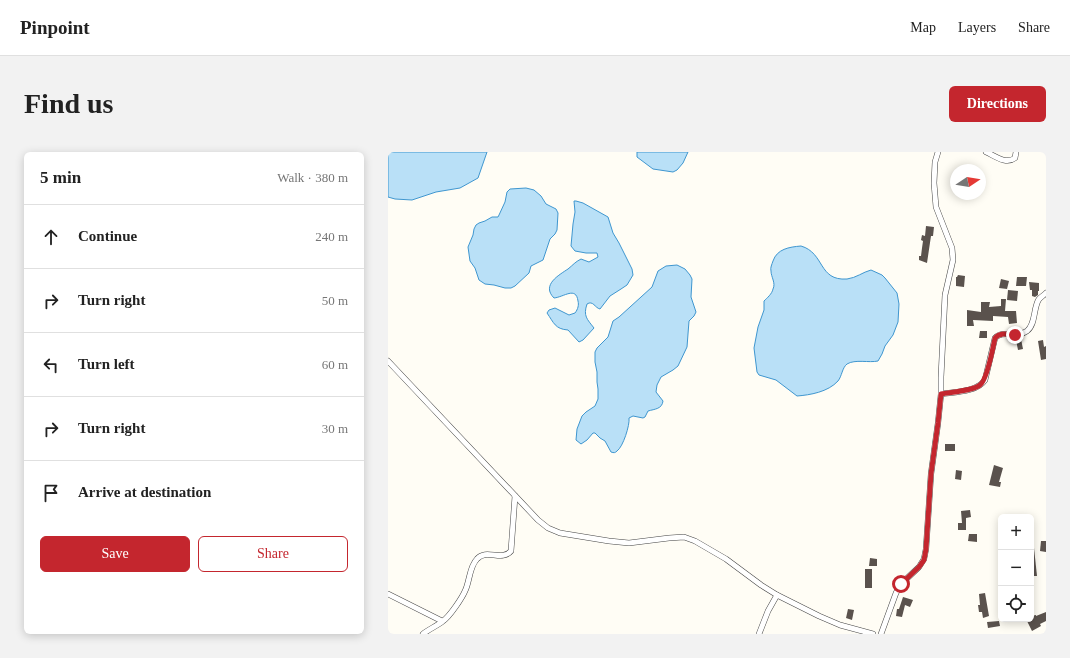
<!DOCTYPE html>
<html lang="en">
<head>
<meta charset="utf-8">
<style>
	:root { --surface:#fff; --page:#f2f2f2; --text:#222; --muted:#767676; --line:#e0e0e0; --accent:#c4262e }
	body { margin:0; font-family:"Times New Roman",serif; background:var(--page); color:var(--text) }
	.controls { position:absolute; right:12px; bottom:12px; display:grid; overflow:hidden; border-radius:6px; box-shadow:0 2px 10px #0003 }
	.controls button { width:36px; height:36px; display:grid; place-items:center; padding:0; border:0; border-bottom:1px solid var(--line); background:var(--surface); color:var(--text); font:20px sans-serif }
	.compass { position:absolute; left:562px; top:12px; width:36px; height:36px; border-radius:50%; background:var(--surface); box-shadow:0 2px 10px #0003; rotate:78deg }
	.stop { position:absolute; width:12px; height:12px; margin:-9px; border:3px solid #c4262e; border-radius:50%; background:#fff }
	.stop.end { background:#c4262e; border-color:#fff; box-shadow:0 1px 4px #0008 }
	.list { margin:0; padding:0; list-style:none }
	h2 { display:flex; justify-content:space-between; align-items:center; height:52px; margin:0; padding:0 16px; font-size:17px }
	h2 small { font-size:13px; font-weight:400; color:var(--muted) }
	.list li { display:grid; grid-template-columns:26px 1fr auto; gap:12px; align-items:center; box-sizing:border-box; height:64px; padding:0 16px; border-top:1px solid var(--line) }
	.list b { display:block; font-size:15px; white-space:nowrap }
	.list em { font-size:13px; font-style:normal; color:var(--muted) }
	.actions { display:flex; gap:8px; padding:12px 16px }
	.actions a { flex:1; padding:9px 0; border:1px solid var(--accent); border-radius:6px; text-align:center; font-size:14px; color:var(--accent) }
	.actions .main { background:var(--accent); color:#fff }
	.icon { flex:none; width:22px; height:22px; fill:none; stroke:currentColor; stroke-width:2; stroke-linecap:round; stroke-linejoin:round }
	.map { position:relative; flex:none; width:658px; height:482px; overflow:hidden; border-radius:6px }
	header { display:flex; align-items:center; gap:24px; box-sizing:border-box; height:56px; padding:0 20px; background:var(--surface); border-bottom:1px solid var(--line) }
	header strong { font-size:19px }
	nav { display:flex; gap:22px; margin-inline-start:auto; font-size:14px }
	.intro { display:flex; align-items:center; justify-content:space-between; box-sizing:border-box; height:96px; padding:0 24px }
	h1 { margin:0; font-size:28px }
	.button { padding:10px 18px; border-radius:6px; background:var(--accent); color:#fff; font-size:14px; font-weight:700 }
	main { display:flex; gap:24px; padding:0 24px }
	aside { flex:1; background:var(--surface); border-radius:6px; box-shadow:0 2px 10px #0003 }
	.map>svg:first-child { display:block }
	.water { fill:#b9e0f7; stroke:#3f96cf }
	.building { fill:#5a524d }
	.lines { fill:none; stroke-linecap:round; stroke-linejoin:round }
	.street-casing { stroke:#444; stroke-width:6 }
	.street { stroke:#fff; stroke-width:5 }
	.route { stroke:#c4262e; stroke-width:5 }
</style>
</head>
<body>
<header>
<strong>Pinpoint</strong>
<nav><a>Map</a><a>Layers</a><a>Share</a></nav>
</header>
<div class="intro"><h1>Find us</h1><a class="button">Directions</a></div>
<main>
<aside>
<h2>5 min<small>Walk · 380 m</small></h2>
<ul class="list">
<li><svg class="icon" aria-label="ahead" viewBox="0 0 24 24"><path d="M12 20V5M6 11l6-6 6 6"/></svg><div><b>Continue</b></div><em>240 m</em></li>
<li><svg class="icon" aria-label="right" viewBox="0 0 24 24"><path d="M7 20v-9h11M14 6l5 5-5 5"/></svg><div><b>Turn right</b></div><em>50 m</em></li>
<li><svg class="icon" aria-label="left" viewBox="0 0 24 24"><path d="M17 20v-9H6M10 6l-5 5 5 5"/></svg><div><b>Turn left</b></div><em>60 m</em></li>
<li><svg class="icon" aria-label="right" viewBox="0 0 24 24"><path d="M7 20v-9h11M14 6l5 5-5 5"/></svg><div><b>Turn right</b></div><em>30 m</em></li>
<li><svg class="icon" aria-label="arrive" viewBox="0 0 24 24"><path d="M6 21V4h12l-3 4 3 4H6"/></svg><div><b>Arrive at destination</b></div></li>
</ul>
<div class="actions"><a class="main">Save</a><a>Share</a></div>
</aside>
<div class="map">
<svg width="658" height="482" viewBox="0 0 658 482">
	<rect width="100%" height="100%" fill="#fffdf5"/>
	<g class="water">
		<polygon points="0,0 99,0 90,26 72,36 48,40 24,48 7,47 0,45"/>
		<polygon points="249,0 300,0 295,11 289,18 285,20 265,17 249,5"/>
		<polygon points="138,36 146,38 153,44 158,52 168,57 170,61 169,78 167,82 162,87 155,108 143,114 141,121 127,134 123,136 117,136 106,133 97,132 91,128 87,116 82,109 80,95 85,83 86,77 88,73 91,71 97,69 104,65 110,65 111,63 117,50 119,40 122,37"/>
		<path d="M186 49H188L195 51 220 65 225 81 231 91 244 117 245 123 239 133 233 137 222 144 212 157C207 156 205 148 199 152 195 164 199 167 206 176L195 188 191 190 180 178C167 177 166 171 159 161L161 158 167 156 181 163 187 161C190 157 191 153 190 149 188 134 176 145 166 146 153 133 171 123 180 117 185 113 187 110 193 107L201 110 210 105 209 101H198L187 99 183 94 185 72 187 60Z"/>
		<path d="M413 94C437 101 430 129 459 127 468 126 475 120 483 118L494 123 497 126 509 141 511 152 510 170 505 183 497 194 494 202 490 209C481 211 467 207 459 212 454 216 454 224 450 229 440 240 422 243 409 244L388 228 371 223 369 220 366 196 370 175 376 158V149C379 146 384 142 385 137 388 131 383 125 383 119 382 116 384 112 385 109 389 97 401 95 413 94Z"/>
		<path d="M289 113 297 117 302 123 304 127 303 145 308 160 306 164 301 169 299 195 290 214 285 218 273 225 269 233 268 240 275 249C274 257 267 257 260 259L257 265 255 266 245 264 241 266C242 273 235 295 229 299 227 301 226 301 223 300L217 289 212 286 207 281H205L199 288 193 292 188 288 189 277 194 264 198 260 207 254 210 247V237L209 230V220L207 210V200L209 196 220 185 225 169 231 165 264 135 270 119 278 114Z"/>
	</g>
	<g class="building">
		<polygon points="538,74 546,75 545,84 543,84 539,111 531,108 531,104 533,104 534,96 535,89 533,88 534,83 537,84"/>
		<polygon points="570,123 577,124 576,135 568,134 568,125 569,125"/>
		<polygon points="629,125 639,125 638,134 628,134"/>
		<polygon points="613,127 621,129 619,137 611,136"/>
		<polygon points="641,130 651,131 651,139 650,139 650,143 647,145 644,144 644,138 642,138"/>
		<polygon points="620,138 630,139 629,149 619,148"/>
		<polygon points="613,147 618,147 617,159 628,159 629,171 621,172 620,165 605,164 605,169 585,168 586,174 579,174 579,158 593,160 593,150 602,150 601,155 613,154"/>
		<polygon points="592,179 599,179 599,186 591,186"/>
		<polygon points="633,187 635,197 630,198 628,188"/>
		<polygon points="655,188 656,195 658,194 658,207 653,208 650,189"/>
		<rect x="557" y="292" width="10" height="7"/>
		<polygon points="606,313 615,316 611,330 613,330 612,335 601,333"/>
		<polygon points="568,318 574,319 573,328 567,327"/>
		<polygon points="582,358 583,365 578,366 578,378 570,378 570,371 574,371 573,359"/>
		<polygon points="581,382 589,382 589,390 580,389"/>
		<polygon points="653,389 658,389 658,400 652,399"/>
		<polygon points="643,396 646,396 649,424 643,424"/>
		<polygon points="482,406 489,407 489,414 481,414"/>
		<rect x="477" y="417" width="7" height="19"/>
		<polygon points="597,441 601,464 595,466 594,460 591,460 590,453 592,453 591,442"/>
		<polygon points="515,445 525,448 522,455 517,453 514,465 508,464 509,457 511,457"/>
		<polygon points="460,457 466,458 464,468 458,466"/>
		<polygon points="658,460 658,469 652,472 653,474 644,479 638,467 643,467 643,464 648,463 648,464"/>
		<polygon points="611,469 612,474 600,476 599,470"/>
	</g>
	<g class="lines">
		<g class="street-casing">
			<g id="street">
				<path d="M598 0C607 4 618 13 627 6L628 0"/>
				<polyline points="0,209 150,368 160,376 172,381 221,389 241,391 281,386 296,385 307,389 338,407 373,433 389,443 431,464 452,473 485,482"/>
				<path d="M553 242C567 240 589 240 597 228L607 186C615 177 628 187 639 179 648 172 645 156 651 147 653 145 656 143 658 141"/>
				<polyline points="0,442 54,469"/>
				<path d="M35 482C41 477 49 474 55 469 62 464 74 446 77 439 82 429 81 415 89 407 98 396 114 410 123 399L127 344"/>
				<polyline points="371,482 380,459 389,443"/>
				<polyline points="493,482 508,441 513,432 531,415 536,407 538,397 543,322 550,271 553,242 553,225 557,143 565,108 564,96 548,55 546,31 547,10 550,0"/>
			</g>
		</g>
		<use href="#street" class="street"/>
	</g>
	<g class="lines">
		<path class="route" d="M513 432 531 415 536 408 538 397 543 322 550 271 553 242C563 240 585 239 592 233 599 228 605 196 607 186 612 180 620 182 627 183"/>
	</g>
</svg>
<div class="controls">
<button>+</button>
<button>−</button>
<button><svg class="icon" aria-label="locate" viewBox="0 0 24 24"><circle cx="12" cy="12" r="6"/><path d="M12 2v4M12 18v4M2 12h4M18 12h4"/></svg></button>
</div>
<svg class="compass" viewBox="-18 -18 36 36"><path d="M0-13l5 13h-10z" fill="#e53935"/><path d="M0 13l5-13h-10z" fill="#767676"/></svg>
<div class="stop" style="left:513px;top:432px"></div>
<div class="stop end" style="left:627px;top:183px"></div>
</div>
</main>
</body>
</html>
